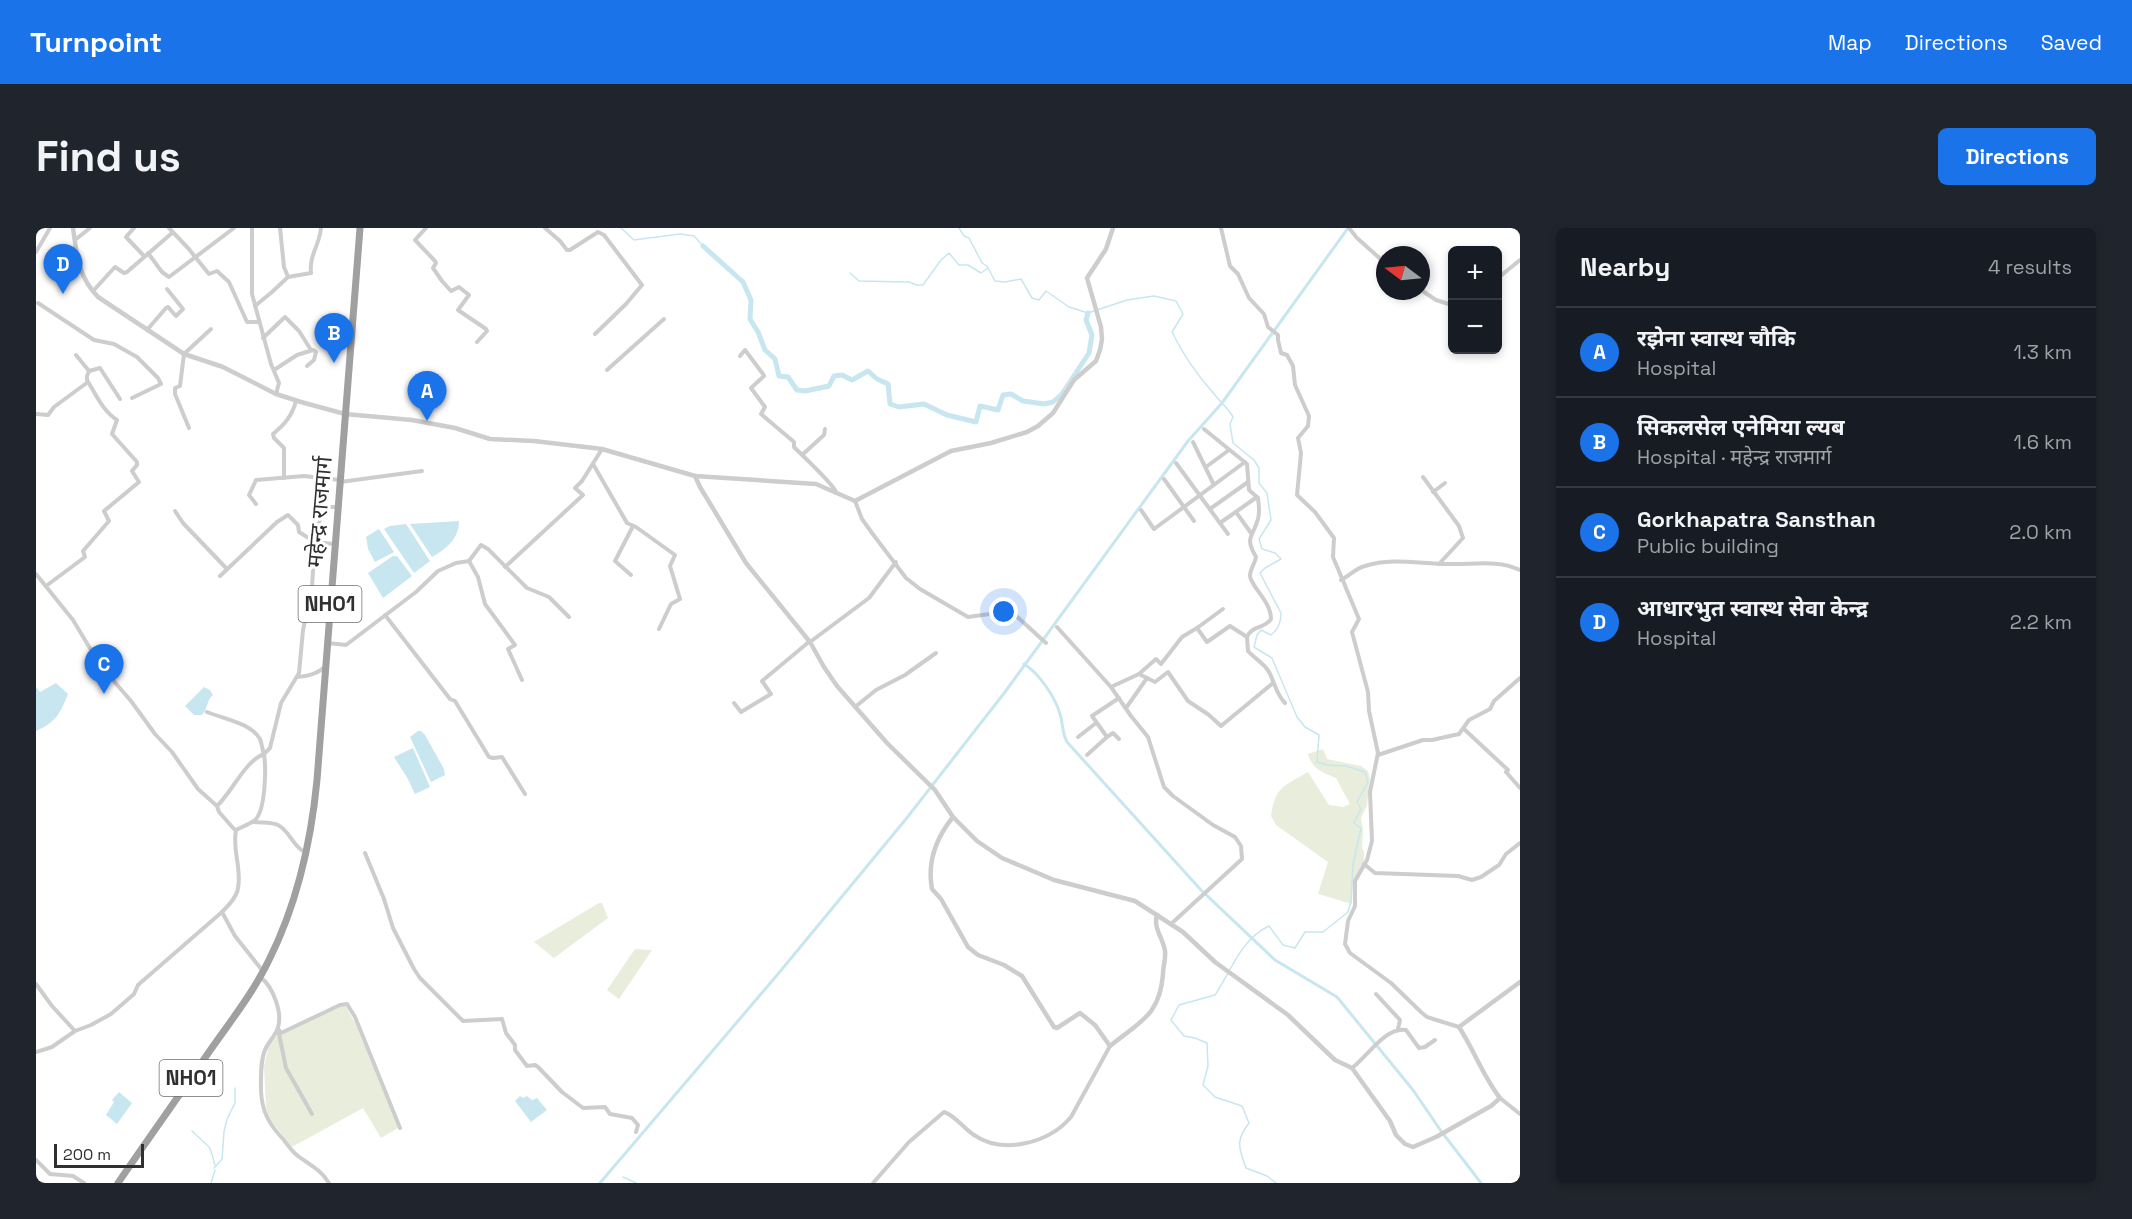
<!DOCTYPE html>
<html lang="en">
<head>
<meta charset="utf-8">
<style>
	:root { --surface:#171b24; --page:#20242c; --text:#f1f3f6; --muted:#9ea1a6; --line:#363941; --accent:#1a73e8 }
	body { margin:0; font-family:"Space Grotesk","Noto Sans Devanagari",sans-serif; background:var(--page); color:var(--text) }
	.controls { position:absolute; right:18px; top:18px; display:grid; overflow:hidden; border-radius:9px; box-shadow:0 3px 9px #0003 }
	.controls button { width:54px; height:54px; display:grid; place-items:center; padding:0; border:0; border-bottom:2px solid var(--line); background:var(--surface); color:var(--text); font:30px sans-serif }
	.compass { position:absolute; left:1340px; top:18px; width:54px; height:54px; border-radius:50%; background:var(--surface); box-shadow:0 3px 9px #0003; rotate:286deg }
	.scale { position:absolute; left:18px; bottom:15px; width:90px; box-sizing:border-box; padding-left:6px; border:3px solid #303030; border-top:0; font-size:16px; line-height:21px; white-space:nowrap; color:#303030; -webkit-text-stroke:4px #fff; paint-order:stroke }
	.you { position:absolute; left:968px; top:384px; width:21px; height:21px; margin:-15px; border:4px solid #fff; border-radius:50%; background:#1a73e8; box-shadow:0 0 0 9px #1a73e833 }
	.badge { display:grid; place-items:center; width:39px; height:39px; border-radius:50%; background:var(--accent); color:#fff; font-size:20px; font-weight:700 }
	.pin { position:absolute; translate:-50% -50px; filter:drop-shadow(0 2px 3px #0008) }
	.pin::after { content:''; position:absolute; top:32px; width:21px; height:18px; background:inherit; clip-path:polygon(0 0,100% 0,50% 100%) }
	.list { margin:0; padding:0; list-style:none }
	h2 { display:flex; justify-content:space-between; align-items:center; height:78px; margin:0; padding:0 24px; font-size:26px }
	h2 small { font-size:20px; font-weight:400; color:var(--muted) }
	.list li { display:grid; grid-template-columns:39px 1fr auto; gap:18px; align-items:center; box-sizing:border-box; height:90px; padding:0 24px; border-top:2px solid var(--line) }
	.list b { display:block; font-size:22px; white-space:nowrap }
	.list p { margin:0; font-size:20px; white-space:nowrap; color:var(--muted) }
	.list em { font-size:20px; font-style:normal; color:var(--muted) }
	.map { position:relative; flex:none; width:1484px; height:955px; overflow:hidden; border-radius:9px }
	header { display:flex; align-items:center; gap:36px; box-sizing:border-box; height:84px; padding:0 30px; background:var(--accent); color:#fff }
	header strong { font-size:28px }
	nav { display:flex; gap:33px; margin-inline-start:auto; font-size:21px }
	.intro { display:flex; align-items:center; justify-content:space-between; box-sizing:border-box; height:144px; padding:0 36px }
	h1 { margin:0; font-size:42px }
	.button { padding:15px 27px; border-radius:9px; background:var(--accent); color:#fff; font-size:21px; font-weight:700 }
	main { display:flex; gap:36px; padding:0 36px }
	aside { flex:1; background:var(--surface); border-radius:9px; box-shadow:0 3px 9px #0003 }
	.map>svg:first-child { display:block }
	.green { fill:#e9eedc }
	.water { fill:#c7e6ef }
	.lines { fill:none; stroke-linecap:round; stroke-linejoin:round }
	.stream { stroke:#c7e6ef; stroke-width:1.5 }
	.canal { stroke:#c7e6ef; stroke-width:3 }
	.river { stroke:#c7e6ef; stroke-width:5 }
	.minor { stroke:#cdcdcd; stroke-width:4 }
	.tertiary { stroke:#cdcdcd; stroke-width:4.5 }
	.trunk { stroke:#a0a0a0; stroke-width:7 }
	.labels { text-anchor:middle; stroke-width:6; stroke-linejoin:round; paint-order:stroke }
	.shield { fill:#fff; stroke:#6e6e6e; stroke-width:1.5 }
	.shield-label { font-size:21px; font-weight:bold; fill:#303030 }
	.street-label { font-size:22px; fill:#303030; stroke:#fff }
</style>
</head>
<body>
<header>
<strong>Turnpoint</strong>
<nav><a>Map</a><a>Directions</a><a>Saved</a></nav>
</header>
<div class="intro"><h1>Find us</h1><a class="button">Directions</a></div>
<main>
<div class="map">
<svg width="1484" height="955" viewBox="0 0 1484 955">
	<rect width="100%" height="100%" fill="#fff"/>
	<g class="green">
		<path d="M1287 521 1291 531 1325 538 1332 543 1334 551 1331 577 1325 590 1327 602 1326 620 1328 624V633L1317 655 1316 676 1282 666 1292 634 1240 597 1235 588C1239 559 1248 558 1272 544L1293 577 1307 579 1314 576 1300 550C1287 545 1276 541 1272 526Z"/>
		<polygon points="563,675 566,675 572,690 518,730 498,714"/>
		<polygon points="599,721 616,722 583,771 571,762"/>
		<polygon points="309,777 320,797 362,900 345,910 327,880 256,919 233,890 230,879 228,838 232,821 240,808"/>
	</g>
	<g class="water">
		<path d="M423 293C423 311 410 321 396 329L374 296Z"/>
		<polygon points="370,296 394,333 378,345 348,301 354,298"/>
		<polygon points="343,301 358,324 339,334 332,321 330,309"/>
		<polygon points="357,328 361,328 376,348 347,370 332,345"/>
		<path d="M20 455 32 466C24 486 20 494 0 503V459L4 464Z"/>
		<path d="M168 459 174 462 177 467C170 473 172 481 166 487H158L149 478Z"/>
		<polygon points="382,503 385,503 389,507 408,541 409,547 395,554 374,509"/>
		<polygon points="377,520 394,559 379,566 372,551 358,529"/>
		<polygon points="83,864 96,875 81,896 70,887 78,874 76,872"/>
		<polygon points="484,868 487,870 491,868 496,872 501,870 511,882 495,894 479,873"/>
	</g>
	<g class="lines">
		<g class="stream">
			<polyline points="585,0 598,12 644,6 658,8 667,18"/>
			<polyline points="923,0 928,8 933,10 946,35 952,39"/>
			<path d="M814 45 823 53 873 54 881 57H887L905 32 913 25 923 37H932L945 45 952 40 959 53 969 54 985 51 996 70 1003 72 1010 63 1033 79 1052 85 1091 72 1118 68 1140 73 1147 86 1136 104C1147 127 1162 148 1179 167 1185 175 1192 180 1197 189L1194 196 1197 215 1218 232 1223 240V255L1231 265 1235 292 1223 311 1226 321 1239 325 1245 331 1229 340 1224 345 1245 385C1245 394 1242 402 1235 407L1225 402 1221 407 1218 419 1236 430 1261 489 1269 499 1283 507 1281 534 1291 537 1310 538 1329 544 1332 554 1321 574 1325 581 1318 595 1325 600 1317 637 1315 673 1312 684 1287 704H1269L1259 720 1247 717 1233 698C1205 711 1195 743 1179 767L1143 777 1135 792 1148 808 1159 810 1171 815 1172 838 1167 857 1179 869 1206 878 1213 895C1199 913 1203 920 1210 940L1231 948 1240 955"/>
			<polyline points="156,903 174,920 179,937"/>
			<polyline points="178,940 186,931 188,904 191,891 199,875 199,860"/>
			<polyline points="587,949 600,955"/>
			<polyline points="175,955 179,942"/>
		</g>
		<g class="canal">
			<path d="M988 436C1003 445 1019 469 1024 486 1027 495 1026 505 1031 514L1165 662 1239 732 1301 769 1377 862 1405 903 1445 955"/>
			<polyline points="564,955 742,746 870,591 969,464 1152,213 1186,175 1312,0"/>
		</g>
		<polyline class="river" points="667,18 707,54 715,72 714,91 722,104 729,122 739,131 743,148 752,149 761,162 769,163 793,158 798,148 806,147 816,152 832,143 841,151 852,156 854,176 863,179 888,176 911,187 940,194 944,178 962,182 967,167 975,166 987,173 1008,176 1017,174 1026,166 1053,125 1056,107 1050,92 1052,85"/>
		<g class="minor">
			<polyline points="98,0 90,9 108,28"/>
			<polyline points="133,0 152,20 173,46 181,43 193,54 211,94 223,94"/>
			<polyline points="216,0 216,66 235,136 243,155 240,166"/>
			<polyline points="390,0 379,12 399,33 400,35 397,40 406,53 415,63 423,59 433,67 422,82 450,101 451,103 441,114"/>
			<polyline points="509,0 524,13 531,22 534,22 562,4 568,7 606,57 590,76 559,106"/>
			<polyline points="1185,0 1194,38 1202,46 1213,70 1228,86 1232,99 1242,107 1242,112 1245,125 1251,127 1257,138 1259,157 1273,188 1272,198 1262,210 1265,225 1261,267 1279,284 1298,310 1297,329 1323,391 1316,404 1332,464 1333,483 1342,525 1334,564 1336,613 1331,632 1319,653 1319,678 1312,693 1309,716 1314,725 1355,755 1385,784 1391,789 1423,799"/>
			<polyline points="1313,0 1321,10 1349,35"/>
			<polyline points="39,12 54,0"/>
			<polyline points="0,24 14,0"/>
			<polyline points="112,25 126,44 133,49 198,0"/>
			<path d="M252 49 275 45C273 27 284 16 285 0"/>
			<polyline points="1462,50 1484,32"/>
			<polyline points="1385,62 1400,72 1416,77"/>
			<polyline points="57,63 79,39 88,45 91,44 136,5"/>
			<polyline points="2,75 58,112 78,116 101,129 122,150 125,156 96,170"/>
			<polyline points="219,78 236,64 252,49 248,39 244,0"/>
			<polyline points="111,102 130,80 132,79 140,88 147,81 131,61"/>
			<polyline points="227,110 249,89 263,103 275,122"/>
			<path d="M704 128 709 122 727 146 728 148 715 160 729 179 725 186 758 214V219C766 227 798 257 800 264"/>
			<polyline points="238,142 261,127 277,122 280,124 278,132 271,138"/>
			<polyline points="571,142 628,91"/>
			<polyline points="53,143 64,140 84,171"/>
			<polyline points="0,186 12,187 18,179 52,154"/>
			<polyline points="153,200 139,166 139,160 144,158 148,126 175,101"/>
			<path d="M1168 201 1211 236 1213 262 1222 270C1223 277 1224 284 1222 291 1217 310 1208 308 1220 329 1219 336 1214 341 1214 348 1215 359 1235 373 1235 391 1229 401 1216 397 1211 409"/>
			<polyline points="1157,214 1177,255"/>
			<polyline points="766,227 788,207 789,201"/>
			<polyline points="1140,235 1192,306"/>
			<polyline points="557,236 591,295 600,299 639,327 634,338 644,371 635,376 623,401"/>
			<polyline points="1170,239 1193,222"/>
			<polyline points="1387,249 1423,298 1427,310 1403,336"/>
			<path d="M248 250V220L238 210 237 206C249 196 256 188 260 173"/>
			<polyline points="1128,251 1158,293"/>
			<polyline points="304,254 386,243"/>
			<polyline points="1397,264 1409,255"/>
			<polyline points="819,273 826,291 836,305 870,350 884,361 932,389 961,385 978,386 1010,415"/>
			<polyline points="220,276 213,267 220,252 268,248 304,252"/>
			<polyline points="1174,281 1212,254"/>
			<polyline points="1105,282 1118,301 1209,234"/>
			<polyline points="139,283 147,295 191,341"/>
			<polyline points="1200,284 1215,305"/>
			<polyline points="1184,295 1221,269"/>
			<polyline points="433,333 442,349 449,376 479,417 472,421 486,452"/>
			<polyline points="469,339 547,267 539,260 546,253 566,221"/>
			<path d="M0 346 37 392 64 437 95 473 119 506 136 524 162 561 181 578 183 584 198 601 200 602C206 599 213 596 218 593 230 584 230 540 228 526 209 533 196 564 181 578"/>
			<polyline points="595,347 579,333 597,298"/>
			<polyline points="184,348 241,294 252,287 262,297 263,304 279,314 298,316"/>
			<path d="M1305 352C1313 348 1320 340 1329 338 1355 329 1385 336 1411 336 1437 337 1461 331 1484 342"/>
			<path d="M10 358 49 329 47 323 73 293 68 283 103 254 96 243 101 237V234L76 206 81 192C67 183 60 167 51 152V148L53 143 40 127"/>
			<polyline points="349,387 414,471 419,473 453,529 457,530 466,529 489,566"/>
			<polyline points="1021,399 1075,459 1095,488 1112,509 1128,559 1137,568 1177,597 1199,609 1205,618 1206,631 1135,696"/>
			<polyline points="1161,400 1187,381"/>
			<polyline points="774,414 833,370 860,334"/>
			<polyline points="292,415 310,417 380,364 402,343 420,335 433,333 445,317 452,321 491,360 513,369 533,389"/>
			<path d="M1103 446 1120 431 1125 436 1146 409 1161 400 1171 414 1194 398 1211 409 1212 423C1219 431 1228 435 1233 444 1239 455 1240 466 1249 475"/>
			<path d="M261 449C270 449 284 445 289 438"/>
			<polyline points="1075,459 1103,446 1119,454 1132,444 1152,473 1173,487 1185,498 1237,455"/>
			<polyline points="698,475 705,484 735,466 726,453 774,413"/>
			<polyline points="819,479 840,462 869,447 900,425"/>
			<polyline points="1090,480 1111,450"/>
			<path d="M171 484C188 491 215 495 224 511 226 516 226 521 228 526L234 520 245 475 263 445 267 402 276 359 279 309 285 288 290 279H301"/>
			<polyline points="1428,501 1472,542 1470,544 1484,560"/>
			<polyline points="1042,509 1060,495"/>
			<polyline points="1071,509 1077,505 1083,511"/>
			<polyline points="1051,527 1071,509 1056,488 1083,470"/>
			<polyline points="1342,527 1387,512 1396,512 1423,506 1433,492 1454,481 1458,473 1484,450"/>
			<path d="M218 594C225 595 236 594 242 597 254 603 257 619 269 624"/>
			<path d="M200 602C196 622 206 641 202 660 201 669 192 678 186 684L199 708 226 742"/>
			<polyline points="329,625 348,671 357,700 378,741 384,750 427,793 466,791 470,805 479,817 479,822 491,838 499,837 502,839 526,864 547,880 569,879 574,886 596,890 602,897 600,904"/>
			<polyline points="1328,636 1339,645 1422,648 1436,652 1445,649 1463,637 1470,626 1484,615"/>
			<path d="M224 749C237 758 248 787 241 802 238 809 232 815 229 822 224 834 225 850 225 863 226 884 233 896 247 911 252 917 256 924 262 928 274 937 285 942 293 955"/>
			<polyline points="0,756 16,778 39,803"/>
			<polyline points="1340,766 1364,792 1362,801"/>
			<polyline points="0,824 16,819 39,803 55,797 75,786 98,766 102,757 186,684"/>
			<path d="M1316 840C1332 828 1349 799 1370 802L1383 820 1389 819 1399 812"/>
			<polyline points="1464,870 1484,886"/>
			<polyline points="276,886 250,840 242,801 245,805 304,777 311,776 319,789 364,900"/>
			<polyline points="0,932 14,946 37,948 48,955"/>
			<path d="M837 955 873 914 908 884C920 888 927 900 938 907 967 927 1013 915 1035 889L1074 818"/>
		</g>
		<g class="tertiary">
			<path d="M37 0C41 28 42 48 62 69L148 126 187 139 240 166 265 174 309 186 376 192 419 200 454 211 498 213 566 221 659 248 664 259 710 335 774 414 788 439 801 458 851 515 899 562 917 589 941 613 966 630 1018 652 1099 673 1147 704 1179 734 1252 787 1299 832 1316 840 1354 893 1360 907 1369 916 1377 919 1400 909 1455 878 1464 870C1447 848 1438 822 1423 799L1484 754"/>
			<polyline points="659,248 780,256 819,273 915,223 955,215 991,204 1002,198 1017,185 1038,152 1060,133 1064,122 1066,111 1065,99 1051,50 1070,21 1077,0"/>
			<path d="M917 589C900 610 891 634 896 661L905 671 932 719 942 727 968 737 986 748 1018 799 1021 800 1044 785 1059 797 1074 818C1103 794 1124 788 1127 746 1127 739 1130 730 1129 723 1127 710 1117 700 1121 687"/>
		</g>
		<path class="trunk" d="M82 955C112 911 143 868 173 824 194 794 217 765 233 732 261 676 275 615 281 552L324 0"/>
	</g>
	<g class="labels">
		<g class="shield">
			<rect x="262.5" y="358" width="63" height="36" rx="4.5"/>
			<rect x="123.5" y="832" width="63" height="36" rx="4.5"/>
		</g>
		<g class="shield-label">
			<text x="294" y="383">NH01</text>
			<text x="155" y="857">NH01</text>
		</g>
		<g class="street-label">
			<text transform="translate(283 284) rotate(-85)" y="8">महेन्द्र राजमार्ग</text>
		</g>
	</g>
</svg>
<div class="controls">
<button>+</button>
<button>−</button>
</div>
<svg class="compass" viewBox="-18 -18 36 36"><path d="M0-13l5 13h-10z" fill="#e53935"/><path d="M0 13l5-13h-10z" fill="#9ea1a6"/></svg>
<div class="scale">200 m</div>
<div class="you"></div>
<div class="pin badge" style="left:391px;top:193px">A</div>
<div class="pin badge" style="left:298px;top:135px">B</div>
<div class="pin badge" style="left:68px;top:466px">C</div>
<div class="pin badge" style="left:27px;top:66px">D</div>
</div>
<aside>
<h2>Nearby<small>4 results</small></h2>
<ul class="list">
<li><span class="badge">A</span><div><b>रझेना स्वास्थ चौकि</b><p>Hospital</p></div><em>1.3 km</em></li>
<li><span class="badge">B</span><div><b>सिकलसेल एनेमिया ल्यब</b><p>Hospital · महेन्द्र राजमार्ग</p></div><em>1.6 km</em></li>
<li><span class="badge">C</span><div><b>Gorkhapatra Sansthan</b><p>Public building</p></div><em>2.0 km</em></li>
<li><span class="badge">D</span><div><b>आधारभुत स्वास्थ सेवा केन्द्र</b><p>Hospital</p></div><em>2.2 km</em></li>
</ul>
</aside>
</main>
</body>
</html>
